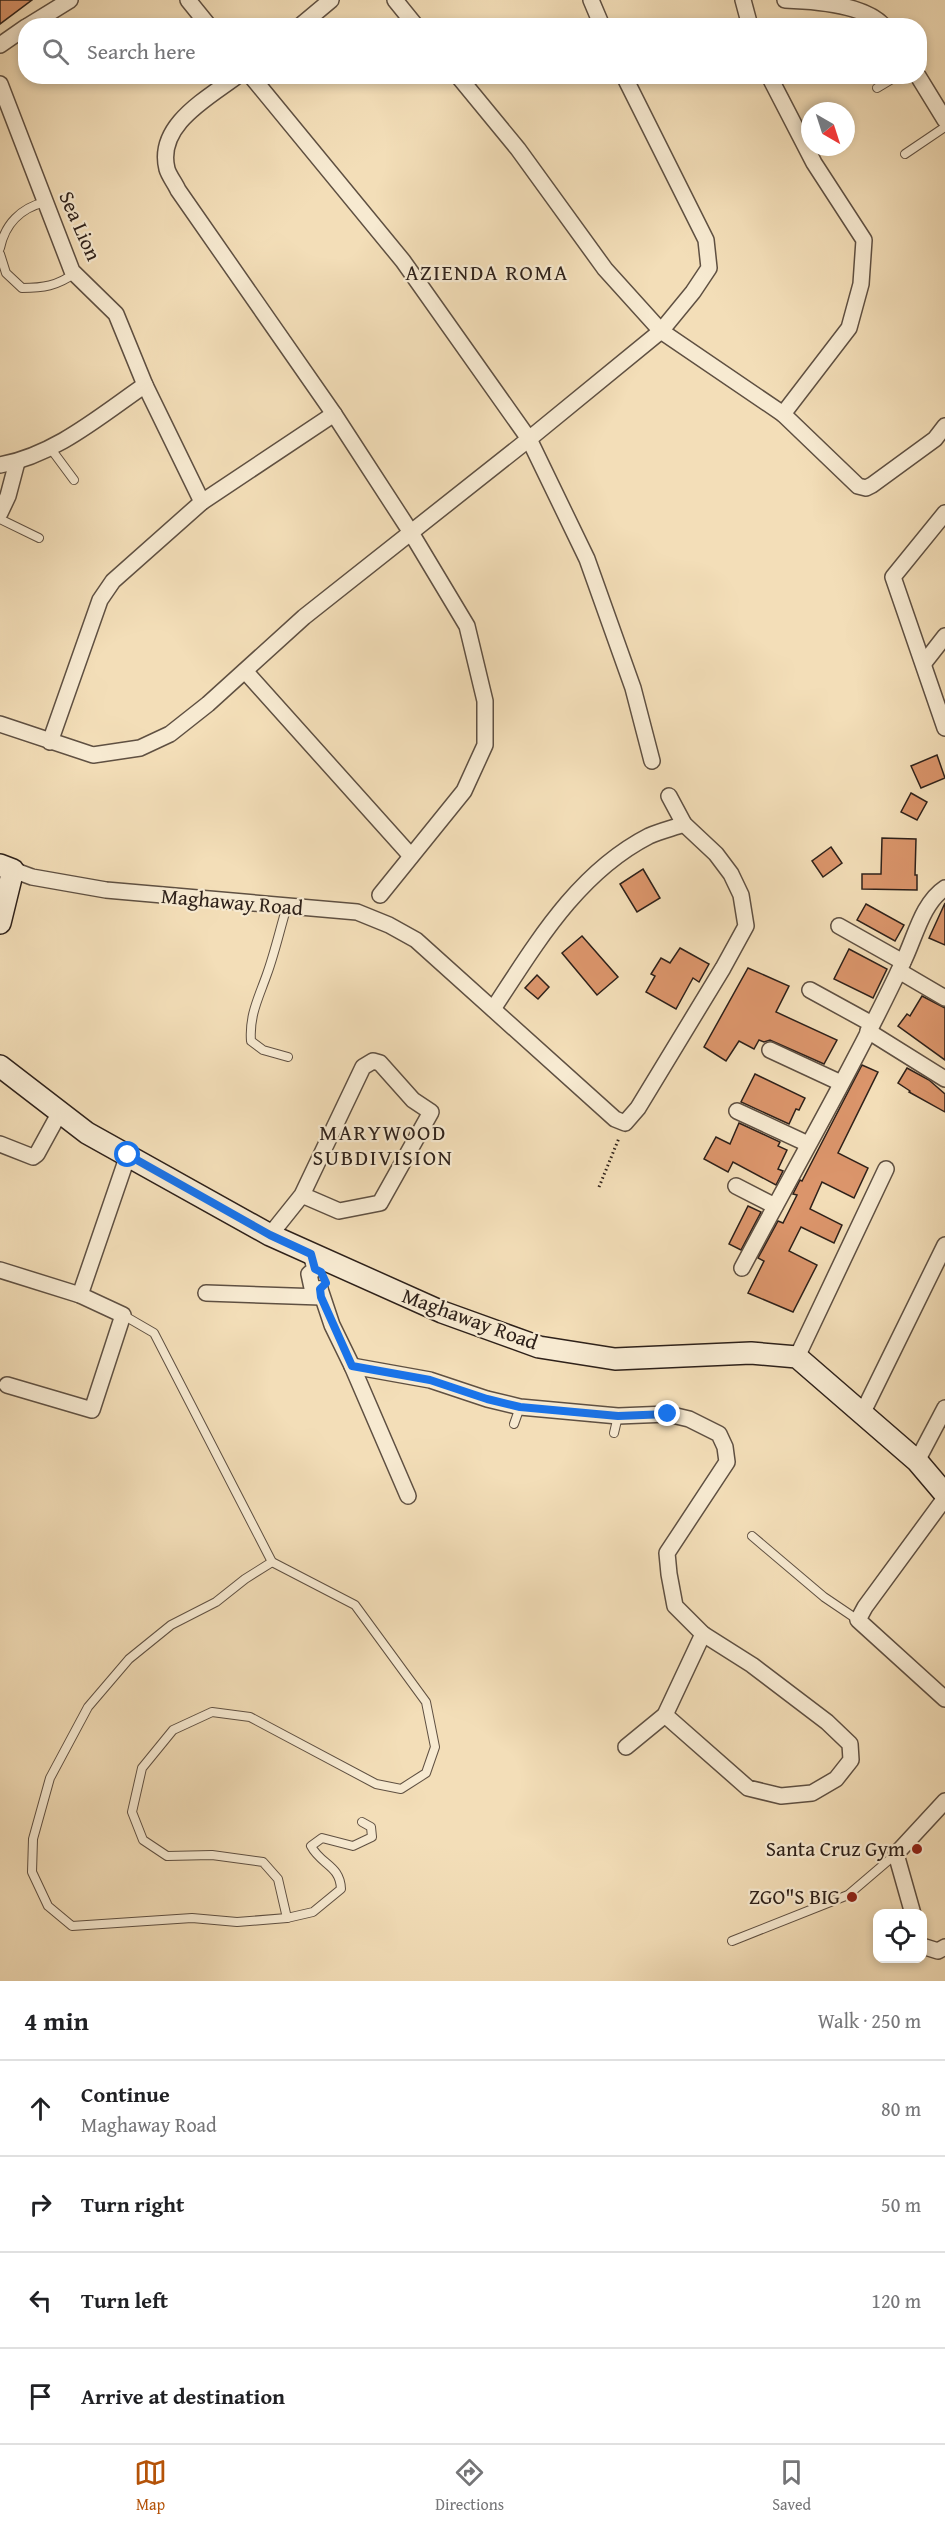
<!DOCTYPE html>
<html lang="en">
<head>
<meta charset="utf-8">
<style>
	:root { --surface:#fff; --page:#f2f2f2; --text:#202124; --muted:#757577; --line:#e0e0e0; --accent:#b45309 }
	body { margin:0; font-family:"Gentium Book Plus",serif; background:var(--page); color:var(--text) }
	.controls { position:absolute; right:18px; bottom:18px; display:grid; overflow:hidden; border-radius:12px; box-shadow:0 3px 9px #0003 }
	.controls button { width:54px; height:54px; display:grid; place-items:center; padding:0; border:0; border-bottom:2px solid var(--line); background:var(--surface); color:var(--text); font:30px sans-serif }
	.compass { position:absolute; left:801px; top:102px; width:54px; height:54px; border-radius:50%; background:var(--surface); box-shadow:0 3px 9px #0003; rotate:141deg }
	.stop { position:absolute; width:18px; height:18px; margin:-14px; border:4px solid #1a73e8; border-radius:50%; background:#fff }
	.stop.end { background:#1a73e8; border-color:#fff; box-shadow:0 2px 6px #0008 }
	.list { margin:0; padding:0; list-style:none }
	h2 { display:flex; justify-content:space-between; align-items:center; height:78px; margin:0; padding:0 24px; font-size:26px }
	h2 small { font-size:20px; font-weight:400; color:var(--muted) }
	.list li { display:grid; grid-template-columns:39px 1fr auto; gap:18px; align-items:center; box-sizing:border-box; height:96px; padding:0 24px; border-top:2px solid var(--line) }
	.list b { display:block; font-size:22px; white-space:nowrap }
	.list p { margin:0; font-size:20px; white-space:nowrap; color:var(--muted) }
	.list em { font-size:20px; font-style:normal; color:var(--muted) }
	.icon { flex:none; width:33px; height:33px; fill:none; stroke:currentColor; stroke-width:2; stroke-linecap:round; stroke-linejoin:round }
	.map { position:relative; flex:none; width:945px; height:1981px; overflow:hidden }
	.search { position:absolute; background:var(--surface); box-shadow:0 3px 9px #0003; left:18px; right:18px; top:18px; height:66px; display:flex; align-items:center; gap:15px; box-sizing:border-box; padding:0 21px; border-radius:24px; color:var(--muted); font-size:22px }
	.sheet { height:462px; background:var(--surface) }
	nav { display:flex; justify-content:space-around; align-items:center; box-sizing:border-box; height:84px; border-top:2px solid var(--line); background:var(--surface); font-size:16px; color:var(--muted) }
	nav a { display:grid; justify-items:center; gap:3px }
	nav .on { color:var(--accent) }
	.map>svg:first-child { display:block }
	.building { fill:#db956b; stroke:#2e211a; stroke-width:1.5 }
	.lines { fill:none; stroke-linecap:round; stroke-linejoin:round }
	.lane-casing { stroke:#5f5042; stroke-width:10 }
	.street-casing { stroke:#5f5042; stroke-width:18 }
	.secondary-casing { stroke:#2e211a; stroke-width:24 }
	.path { stroke:#2e211a; stroke-width:3; stroke-dasharray:1.5 3; stroke-linecap:butt }
	.lane { stroke:#f7ead1; stroke-width:8 }
	.street { stroke:#f7ead1; stroke-width:15 }
	.secondary { stroke:#f7ead1; stroke-width:21 }
	.route { stroke:#1a73e8; stroke-width:8 }
	.poi-dot { fill:#8f2418; stroke:#f7ead1; stroke-width:2 }
	.labels { text-anchor:middle; stroke-width:4.5; stroke-linejoin:round; paint-order:stroke }
	.street-label { font-size:21px; fill:#2e211a; stroke:#f7ead1 }
	.poi-label { font-size:21px; fill:#2e211a; stroke:#f7ead1; text-anchor:end }
	.neighbourhood-label { font-size:22px; letter-spacing:1.5px; fill:#2e211a; stroke:#f7ead1 }
</style>
</head>
<body>
<div class="map">
<svg width="945" height="1981" viewBox="0 0 945 1981">
	<rect width="100%" height="100%" fill="#f3deb8"/>
	<filter id="stains"><feTurbulence type="fractalNoise" baseFrequency=".00333" numOctaves="4"/><feColorMatrix values="0 0 0 0 .2 0 0 0 0 .09 0 0 0 0 .02 0 0 0 .5 -.17"/></filter>
	<radialGradient id="worn" r=".72"><stop offset=".6" stop-color="#630" stop-opacity="0"/><stop offset="1" stop-color="#630" stop-opacity=".3"/></radialGradient>
	<g class="building">
		<polygon points="0,0 32,0 0,24"/>
		<polygon points="937,755 945,778 921,788 911,766"/>
		<polygon points="911,793 927,802 917,820 901,812"/>
		<polygon points="882,838 916,839 915,875 917,875 917,890 862,889 862,874 881,874"/>
		<polygon points="831,847 842,863 823,877 812,861"/>
		<polygon points="643,869 660,898 637,912 620,884"/>
		<polygon points="945,903 945,945 929,938"/>
		<polygon points="866,904 904,925 895,941 857,920"/>
		<polygon points="582,936 618,977 597,995 562,953"/>
		<polygon points="680,948 709,964 699,982 693,978 676,1009 646,992 655,976 651,974 661,958 670,963"/>
		<polygon points="849,949 887,969 873,998 834,979"/>
		<polygon points="748,968 789,986 776,1012 837,1040 824,1064 770,1040 764,1042 759,1040 754,1049 739,1041 726,1061 704,1047"/>
		<polygon points="537,975 549,987 538,999 525,988"/>
		<polygon points="922,996 945,1008 945,1060 898,1026 907,1014 910,1016"/>
		<polygon points="862,1065 878,1072 838,1153 868,1168 854,1198 822,1182 810,1209 842,1225 834,1243 801,1227 789,1251 817,1265 793,1312 748,1293 764,1261 758,1258 778,1221 783,1223 797,1195 793,1194 800,1180 802,1181"/>
		<polygon points="907,1068 929,1080 945,1094 945,1112 909,1092 910,1091 898,1083"/>
		<polygon points="755,1074 805,1098 799,1110 796,1109 789,1124 741,1102"/>
		<polygon points="739,1123 780,1142 778,1146 787,1150 778,1169 783,1171 776,1185 733,1162 728,1172 704,1159 716,1137 730,1144"/>
		<polygon points="748,1206 761,1212 741,1250 729,1244"/>
	</g>
	<g class="lines">
		<g class="lane-casing">
			<g id="lane">
				<polyline points="877,88 897,76"/>
				<polyline points="905,154 945,127"/>
				<path d="M0 248C5 224 21 208 45 202"/>
				<path d="M0 254 6 273 22 288C43 288 57 286 75 273"/>
				<polyline points="51,449 74,480"/>
				<polyline points="0,519 39,538"/>
				<path d="M287 906C280 929 275 952 267 974 259 997 249 1015 251 1041L263 1050 288 1057"/>
				<polyline points="123,1315 154,1333 272,1562 355,1605 426,1702 435,1747 426,1773 401,1789 376,1784 250,1717 212,1712 173,1730 142,1768 132,1812 143,1840 167,1856 212,1855 263,1862 278,1879 287,1918"/>
				<polyline points="514,1424 520,1407"/>
				<polyline points="614,1433 618,1416"/>
				<polyline points="752,1536 824,1597 858,1620"/>
				<path d="M272 1562 245 1579 216 1602 171 1625 129 1659 88 1707 50 1778 33 1839 32 1872 48 1906 72 1926 192 1918 237 1922 287 1918 313 1912 341 1889C340 1865 321 1865 311 1846L322 1838 353 1846 372 1837 371 1827 362 1822"/>
				<polyline points="732,1941 848,1895 896,1854"/>
			</g>
		</g>
		<g class="street-casing">
			<g id="street">
				<polyline points="188,0 209,26"/>
				<polyline points="395,0 416,26"/>
				<polyline points="591,0 602,26"/>
				<polyline points="743,0 750,26"/>
				<path d="M785 0C814 1 864 4 884 26"/>
				<polyline points="28,26 70,0"/>
				<polyline points="300,26 331,0"/>
				<polyline points="0,45 26,27"/>
				<path d="M237 76C208 98 156 125 167 169 169 176 175 183 178 190L334 414 410 531 467 626 485 701V745L464 791 380 895"/>
				<polyline points="251,76 403,261 529,439 587,559 633,688 652,761"/>
				<polyline points="458,76 518,149 605,269 661,331 783,414 858,486 866,488 872,485 935,439 945,426"/>
				<polyline points="769,76 814,163 864,240 861,284 849,328 783,414"/>
				<polyline points="918,76 945,120"/>
				<polyline points="0,84 72,271 116,314 145,385 202,502"/>
				<path d="M0 465C55 455 100 416 145 385"/>
				<polyline points="0,513 8,496 17,462"/>
				<polyline points="945,513 893,577 945,728"/>
				<polyline points="924,663 945,636"/>
				<polyline points="245,671 411,856"/>
				<polyline points="0,724 93,755 140,748 170,734 208,704 304,617 529,439 661,331 693,292 709,268 706,240 624,76"/>
				<polyline points="50,742 100,600 113,581 202,502 334,414"/>
				<polyline points="13,870 32,877 106,890 357,912 389,925 416,940 615,1119 625,1123 638,1108 723,968 746,926 741,895 731,874 716,854 684,824 669,796"/>
				<polyline points="839,926 903,962"/>
				<polyline points="899,971 945,998"/>
				<polyline points="810,990 872,1024"/>
				<path d="M493 1009C536 944 577 873 649 836 660 831 673 828 684 824"/>
				<polyline points="868,1031 945,1079"/>
				<polyline points="770,1050 841,1083"/>
				<polyline points="737,1111 808,1144"/>
				<polyline points="0,1144 33,1157 37,1154 60,1112"/>
				<polyline points="736,1186 775,1206"/>
				<polyline points="270,1235 302,1195 363,1067 373,1061 380,1063 413,1100 431,1112 380,1203 339,1211 302,1195"/>
				<polyline points="311,1254 315,1269 309,1274 312,1288 320,1289"/>
				<path d="M742 1268C796 1166 854 1066 903 962 915 938 922 903 945 888"/>
				<polyline points="0,1270 80,1295 123,1315 92,1410 7,1385"/>
				<polyline points="320,1289 332,1325 352,1366 408,1496"/>
				<polyline points="206,1293 321,1297"/>
				<polyline points="80,1295 128,1155"/>
				<polyline points="797,1357 886,1169"/>
				<polyline points="352,1366 430,1380 487,1399 520,1407 618,1416 668,1414 689,1419 719,1434 725,1447 727,1462 667,1553 669,1574 675,1606 703,1634 752,1665 827,1722 850,1744 851,1760 836,1779 812,1793 781,1796 748,1788 665,1715"/>
				<polyline points="863,1412 945,1245"/>
				<polyline points="917,1461 945,1408"/>
				<polyline points="945,1498 865,1607 858,1620 945,1699"/>
				<polyline points="626,1747 665,1715 703,1634"/>
				<polyline points="913,1914 896,1854 945,1801"/>
				<polyline points="922,1946 938,1951 945,1947"/>
			</g>
		</g>
		<g class="secondary-casing">
			<g id="secondary">
				<polyline points="0,865 13,870 0,923"/>
				<polyline points="0,1066 87,1133 270,1235 442,1312 539,1347 615,1359 751,1353 797,1357 917,1461 945,1494"/>
			</g>
		</g>
		<polyline class="path" points="599,1187 619,1138"/>
		<use href="#lane" class="lane"/>
		<use href="#street" class="street"/>
		<use href="#secondary" class="secondary"/>
	</g>
	<g class="lines">
		<polyline class="route" points="128,1155 270,1235 311,1254 315,1269 321,1272 326,1283 320,1289 321,1297 352,1366 430,1380 487,1399 520,1407 618,1416 668,1414"/>
	</g>
	<g class="poi-dot">
		<circle cx="917" cy="1849" r="6"/>
		<circle cx="852" cy="1897" r="6"/>
	</g>
	<g class="labels">
		<g class="street-label">
			<text transform="translate(80 226) rotate(66)" y="7">Sea Lion</text>
			<text transform="translate(232 902) rotate(5)" y="7">Maghaway Road</text>
			<text transform="translate(470 1319) rotate(20)" y="7">Maghaway Road</text>
		</g>
		<g class="poi-label">
			<text x="905" y="1856">Santa Cruz Gym</text>
			<text x="840" y="1904">ZGO"S BIG</text>
		</g>
		<g class="neighbourhood-label">
			<text x="487" y="280">AZIENDA ROMA</text>
			<text x="383" y="1140">MARYWOOD<tspan x="383" dy="25">SUBDIVISION</tspan></text>
		</g>
	</g>
	<rect width="100%" height="100%" filter="url(#stains)"/>
	<rect width="100%" height="100%" fill="url(#worn)"/>
</svg>
<div class="controls">
<button><svg class="icon" aria-label="locate" viewBox="0 0 24 24"><circle cx="12" cy="12" r="6"/><path d="M12 2v4M12 18v4M2 12h4M18 12h4"/></svg></button>
</div>
<svg class="compass" viewBox="-18 -18 36 36"><path d="M0-13l5 13h-10z" fill="#e53935"/><path d="M0 13l5-13h-10z" fill="#757577"/></svg>
<div class="stop" style="left:128px;top:1155px"></div>
<div class="stop end" style="left:668px;top:1414px"></div>
<div class="search"><svg class="icon" aria-label="search" viewBox="0 0 24 24"><circle cx="10" cy="10" r="6"/><path d="M15 15l6 6"/></svg>Search here</div>
</div>
<section class="sheet">
<h2>4 min<small>Walk · 250 m</small></h2>
<ul class="list">
<li><svg class="icon" aria-label="ahead" viewBox="0 0 24 24"><path d="M12 20V5M6 11l6-6 6 6"/></svg><div><b>Continue</b><p>Maghaway Road</p></div><em>80 m</em></li>
<li><svg class="icon" aria-label="right" viewBox="0 0 24 24"><path d="M7 20v-9h11M14 6l5 5-5 5"/></svg><div><b>Turn right</b></div><em>50 m</em></li>
<li><svg class="icon" aria-label="left" viewBox="0 0 24 24"><path d="M17 20v-9H6M10 6l-5 5 5 5"/></svg><div><b>Turn left</b></div><em>120 m</em></li>
<li><svg class="icon" aria-label="arrive" viewBox="0 0 24 24"><path d="M6 21V4h12l-3 4 3 4H6"/></svg><div><b>Arrive at destination</b></div></li>
</ul>
</section>
<nav>
<a class="on"><svg class="icon" aria-label="map" viewBox="0 0 24 24"><path d="M3 6l6-2 6 2 6-2v14l-6 2-6-2-6 2zM9 4v14M15 6v14"/></svg>Map</a>
<a><svg class="icon" aria-label="directions" viewBox="0 0 24 24"><path d="M12 3l9 9-9 9-9-9zM9 14v-3h6M13 9l2 2-2 2"/></svg>Directions</a>
<a><svg class="icon" aria-label="saved" viewBox="0 0 24 24"><path d="M7 4h10v16l-5-4-5 4z"/></svg>Saved</a>
</nav>
</body>
</html>
